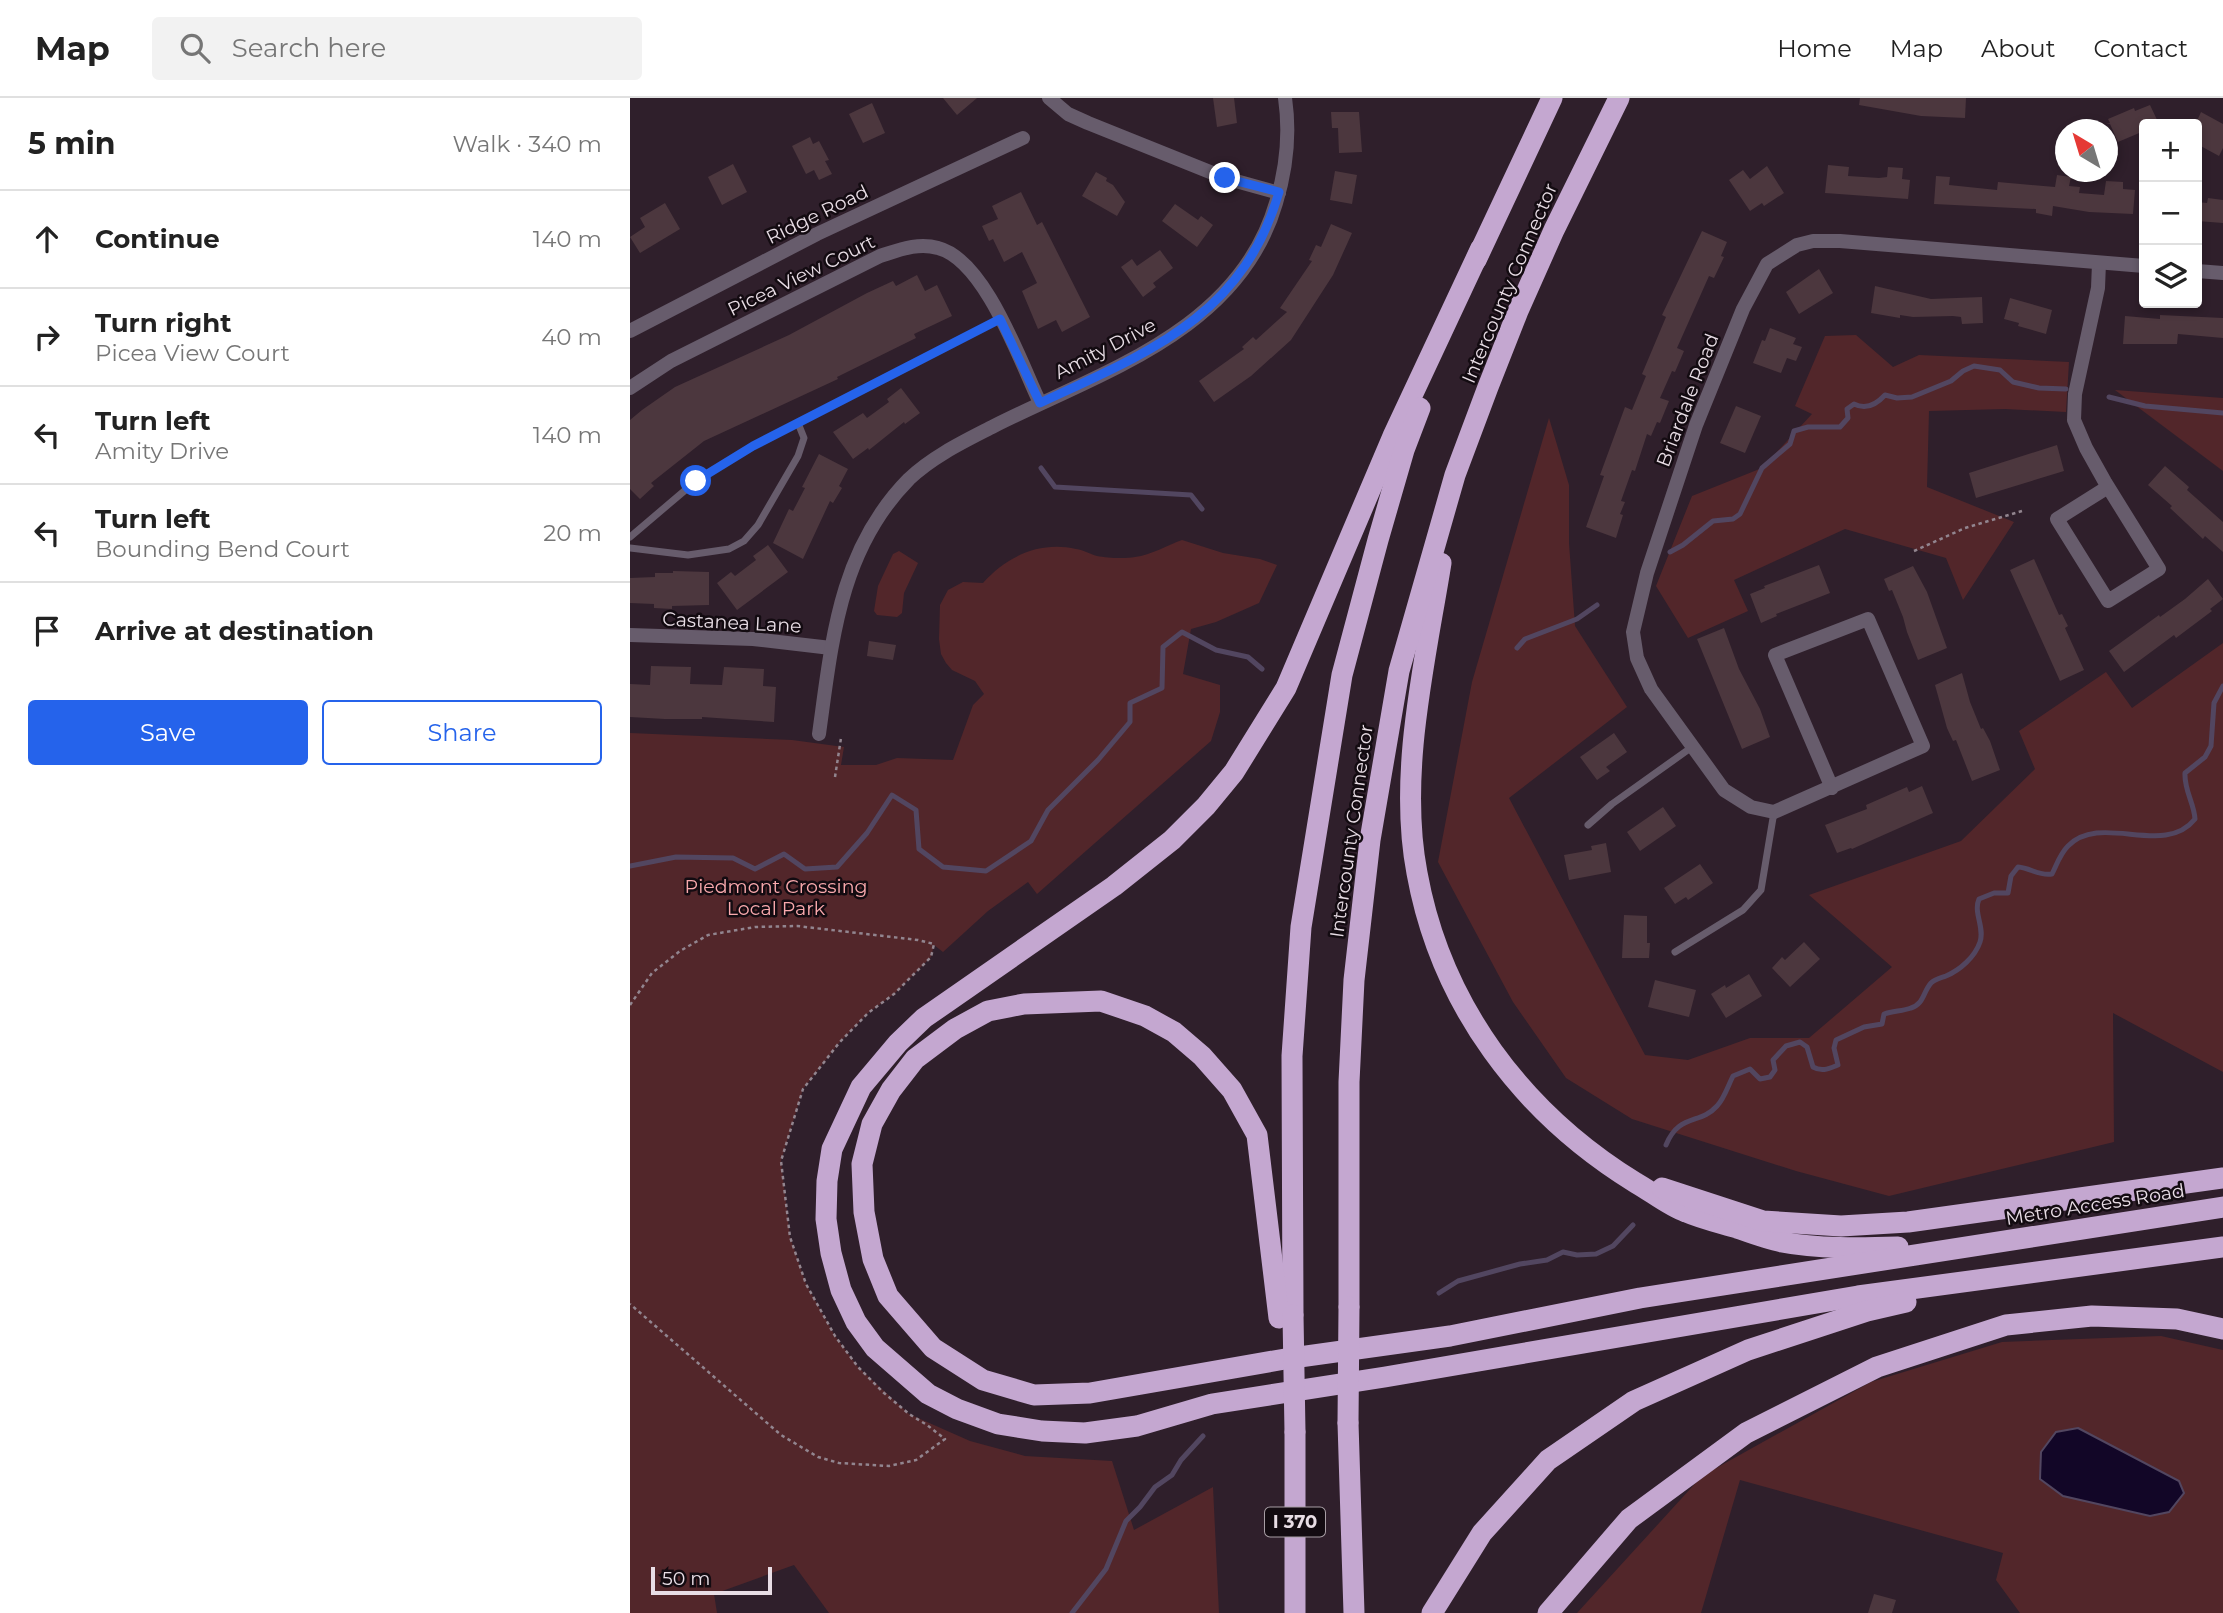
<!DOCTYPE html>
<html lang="en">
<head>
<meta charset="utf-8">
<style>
	:root { --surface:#fff; --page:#f2f2f2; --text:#222; --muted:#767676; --line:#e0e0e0; --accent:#2563eb }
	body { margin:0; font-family:Montserrat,sans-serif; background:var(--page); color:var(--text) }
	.controls { position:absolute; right:21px; top:21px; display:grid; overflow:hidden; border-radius:7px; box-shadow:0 4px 10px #0003 }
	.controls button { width:63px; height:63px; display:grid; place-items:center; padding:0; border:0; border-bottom:2px solid var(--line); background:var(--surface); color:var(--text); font:35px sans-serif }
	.compass { position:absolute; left:1425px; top:21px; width:63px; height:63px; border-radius:50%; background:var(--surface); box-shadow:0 4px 10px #0003; rotate:322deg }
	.scale { position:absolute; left:21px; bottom:18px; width:121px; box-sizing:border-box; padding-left:7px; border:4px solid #e8dde5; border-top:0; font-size:19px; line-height:24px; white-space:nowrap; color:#e8dde5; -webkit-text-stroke:5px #130b11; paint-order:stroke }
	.stop { position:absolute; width:21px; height:21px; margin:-16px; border:5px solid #2563eb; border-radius:50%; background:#fff }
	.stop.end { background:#2563eb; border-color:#fff; box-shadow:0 2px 7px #0008 }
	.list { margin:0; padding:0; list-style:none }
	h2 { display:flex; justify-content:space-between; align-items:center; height:91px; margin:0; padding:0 28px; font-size:30px }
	h2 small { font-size:23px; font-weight:400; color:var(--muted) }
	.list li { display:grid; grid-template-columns:46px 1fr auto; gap:21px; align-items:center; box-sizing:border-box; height:98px; padding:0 28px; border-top:2px solid var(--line) }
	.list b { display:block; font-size:26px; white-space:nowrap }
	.list p { margin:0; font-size:23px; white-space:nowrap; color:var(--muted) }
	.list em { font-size:23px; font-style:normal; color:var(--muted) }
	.actions { display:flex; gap:14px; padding:21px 28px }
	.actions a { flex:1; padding:16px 0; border:2px solid var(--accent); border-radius:7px; text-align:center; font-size:24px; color:var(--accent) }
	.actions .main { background:var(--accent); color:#fff }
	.icon { flex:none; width:38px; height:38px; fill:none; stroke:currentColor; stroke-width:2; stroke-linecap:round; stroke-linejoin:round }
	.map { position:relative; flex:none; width:1593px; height:1515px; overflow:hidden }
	header { display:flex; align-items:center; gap:42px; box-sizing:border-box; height:98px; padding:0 35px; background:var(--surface); border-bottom:2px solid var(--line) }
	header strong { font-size:33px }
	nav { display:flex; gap:38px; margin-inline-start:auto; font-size:24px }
	.search { width:490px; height:63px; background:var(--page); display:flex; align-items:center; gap:18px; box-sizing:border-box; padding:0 24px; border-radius:7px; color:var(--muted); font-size:26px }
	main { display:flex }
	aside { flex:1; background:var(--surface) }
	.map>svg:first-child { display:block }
	.green { fill:#52262a }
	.water { fill:#120627; stroke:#524660; stroke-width:2 }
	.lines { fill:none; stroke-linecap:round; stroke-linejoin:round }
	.stream { stroke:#524660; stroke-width:5 }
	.building { fill:#4c373e }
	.path { stroke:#92858f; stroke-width:2.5; stroke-dasharray:3.5 3.5; stroke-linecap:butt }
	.service { stroke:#675c6c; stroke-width:7 }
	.minor { stroke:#675c6c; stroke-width:14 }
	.motorway { stroke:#c4a7d0; stroke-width:21 }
	.motorway-bridge { stroke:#c4a7d0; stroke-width:21 }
	.route { stroke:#2563eb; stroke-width:9 }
	.labels { text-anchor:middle; stroke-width:5; stroke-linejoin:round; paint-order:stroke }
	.shield { fill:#130b11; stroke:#a89ea5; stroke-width:2 }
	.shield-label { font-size:18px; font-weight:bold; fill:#e8dde5 }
	.street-label { font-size:19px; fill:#e8dde5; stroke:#130b11 }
	.park-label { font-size:19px; fill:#faa9ad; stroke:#130b11 }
</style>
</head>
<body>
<header>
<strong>Map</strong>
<div class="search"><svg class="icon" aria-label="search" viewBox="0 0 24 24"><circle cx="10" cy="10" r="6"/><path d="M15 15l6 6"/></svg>Search here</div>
<nav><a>Home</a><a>Map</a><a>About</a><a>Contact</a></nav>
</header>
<main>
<aside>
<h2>5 min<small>Walk · 340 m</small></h2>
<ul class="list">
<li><svg class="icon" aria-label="ahead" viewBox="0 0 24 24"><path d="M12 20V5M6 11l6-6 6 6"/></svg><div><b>Continue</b></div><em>140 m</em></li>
<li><svg class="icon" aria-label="right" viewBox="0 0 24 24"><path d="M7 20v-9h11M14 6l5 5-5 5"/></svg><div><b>Turn right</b><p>Picea View Court</p></div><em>40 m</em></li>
<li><svg class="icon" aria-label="left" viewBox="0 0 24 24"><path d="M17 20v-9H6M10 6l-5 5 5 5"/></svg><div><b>Turn left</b><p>Amity Drive</p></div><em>140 m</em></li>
<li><svg class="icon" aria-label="left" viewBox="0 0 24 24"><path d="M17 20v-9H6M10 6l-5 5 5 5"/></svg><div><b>Turn left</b><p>Bounding Bend Court</p></div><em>20 m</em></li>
<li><svg class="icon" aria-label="arrive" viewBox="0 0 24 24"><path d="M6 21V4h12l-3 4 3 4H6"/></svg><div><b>Arrive at destination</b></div></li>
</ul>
<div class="actions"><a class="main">Save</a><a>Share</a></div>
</aside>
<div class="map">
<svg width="1593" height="1515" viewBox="0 0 1593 1515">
	<rect width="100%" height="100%" fill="#2f1f2b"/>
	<g class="green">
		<polygon points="1226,237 1263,269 1289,257 1439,264 1436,314 1375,311 1299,313 1297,389 1384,424 1333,502 1316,460 1215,431 1104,482 1118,513 1058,540 1026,488 1062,398 1132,370 1182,316 1165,308 1195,238"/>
		<polygon points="1485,292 1593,300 1593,373"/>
		<polygon points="919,320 939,387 939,445 945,528 997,609 879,700 1015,957 1058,962 1120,940 1179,940 1262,869 1179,797 1331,743 1405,671 1389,633 1476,574 1502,610 1593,545 1593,974 1483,915 1484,1044 1259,1098 1166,1073 1002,1021 936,980 883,904 808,764 842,584"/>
		<path d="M552 442 593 455 630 461 647 467 629 505 586 524 561 531 553 576 590 587V614L581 643 407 796 398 784 358 813 313 854 304 847 301 859 264 896 238 915 209 945 173 991 151 1063 160 1139 176 1186 205 1238 228 1269 279 1316 340 1343 395 1358 482 1363 504 1432 583 1389 589 1515H199L164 1467 84 1496 87 1515H0V635L162 642 214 649 211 667H246L267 660 323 662 343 607 354 596 345 583 322 572 316 565 311 556 309 541 310 507 318 492 333 484 353 485C377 458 410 443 446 451 454 452 460 456 467 458 477 460 495 461 505 459 521 457 538 447 552 442Z"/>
		<polygon points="269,453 288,465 274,495 272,515 267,519 247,517 244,513 248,488 263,456"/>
		<polygon points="1531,1238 1593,1252 1593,1515 1390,1515 1366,1482 1373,1455 1110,1382 1071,1515 947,1515 1072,1378 1241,1284 1372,1244"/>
	</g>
	<polygon class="water" points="1448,1330 1549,1383 1554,1395 1539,1414 1520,1418 1433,1398 1410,1381 1411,1354 1426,1334"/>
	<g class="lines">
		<g class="stream">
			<polyline points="1479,299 1515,308 1593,315"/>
			<polyline points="411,370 425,389 561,397 572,411"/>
			<path d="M1040 454 1053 447 1083 423 1103 421 1110 416 1132 370 1160 346 1164 333 1178 329H1210L1218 320 1217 311 1224 306C1236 312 1246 307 1255 297L1267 300 1282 299 1321 283 1333 273 1344 268 1370 272 1383 284 1409 290 1436 291"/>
			<polyline points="887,550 895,541 947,521 967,507"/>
			<polyline points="0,768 46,759 103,760 125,771 154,756 175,771 207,769 237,735 262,697 286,712 289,751 313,769 356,773 401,743 418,712 468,662 500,624 500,605 532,590 533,549 552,534 586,552 618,559 632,571"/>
			<path d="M1036 1047C1049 1015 1070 1027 1087 1008 1094 1001 1098 988 1103 978L1120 971 1130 981 1140 979 1145 972 1143 962 1156 948 1170 944 1177 949 1183 969C1192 974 1198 971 1208 967L1204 950 1206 942 1234 929 1252 926 1254 916C1263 913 1273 913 1281 910 1294 906 1293 894 1301 885 1305 881 1311 880 1316 878 1330 872 1345 859 1350 844 1355 829 1343 815 1349 801L1364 795H1378L1381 778 1388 769C1401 770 1408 778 1422 776 1427 766 1430 756 1438 748 1471 714 1534 760 1565 721 1564 705 1554 692 1555 675L1575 659 1581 648 1584 605 1593 588"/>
			<polyline points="809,1195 828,1183 890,1166 917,1162 933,1154 947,1157 966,1156 983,1148 1003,1127"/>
			<polyline points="442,1515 476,1471 496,1423 510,1409 525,1389 542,1377 551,1362 573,1338"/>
		</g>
	</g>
	<g class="building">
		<polygon points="313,0 347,0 327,17"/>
		<polygon points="583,0 604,0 607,25 587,29"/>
		<polygon points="1230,0 1336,0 1335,20 1291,18 1229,7"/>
		<polygon points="242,5 255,35 233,45 219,16"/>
		<polygon points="1520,7 1529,26 1512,26 1514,33 1488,44 1480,26 1476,26 1480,25 1478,21 1504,10 1505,13"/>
		<polygon points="701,14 729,14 732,54 709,55 708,30 702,30"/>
		<polygon points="1571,14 1593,26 1593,50 1589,58 1567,46 1567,23"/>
		<polygon points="180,39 183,46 189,43 199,62 195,63 202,76 189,82 184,72 176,76 162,48"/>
		<polygon points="103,66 117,94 92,107 78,79"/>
		<polygon points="1198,67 1219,69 1218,78 1249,80 1257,79 1258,69 1273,70 1272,81 1280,82 1278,101 1195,95"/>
		<polygon points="1137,68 1154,95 1134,108 1132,105 1120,113 1099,82 1113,72 1120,81"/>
		<polygon points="705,73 727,77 722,106 700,102"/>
		<polygon points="466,74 477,80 476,83 483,87 495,104 487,118 452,98"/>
		<polygon points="1427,77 1441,79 1439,88 1450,89 1449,95 1474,97 1476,83 1493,84 1493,91 1505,92 1503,116 1459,114 1423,108 1422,118 1406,115 1406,111 1304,106 1306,78 1320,79 1319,87 1367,92 1368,84 1425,89"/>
		<polygon points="391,94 407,127 412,124 460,219 432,234 426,222 408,231 392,193 407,185 392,154 374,164 363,141 359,143 352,128 368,121 362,108"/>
		<polygon points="1578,100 1593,102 1593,125 1567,123 1567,104 1577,105"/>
		<polygon points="35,105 50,131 10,155 0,139 15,129 10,120"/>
		<polygon points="545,106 568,122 571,118 583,127 567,149 532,123"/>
		<polygon points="701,126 722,135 703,177 661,242 621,278 584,304 569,283 614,251 612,249 623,239 626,242 657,214 650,210 682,163 679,162 686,147 691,149"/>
		<polygon points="1072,133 1097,144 1091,158 1094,159 1084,180 1079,178 1047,250 1054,253 1045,274 1042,273 1030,300 1039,303 1030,325 1027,324 1021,338 1017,336 1005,373 1002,372 991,403 995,404 990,416 993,417 986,440 956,429 974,378 970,377 995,309 1002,312 1016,278 1012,276 1036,219 1032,217"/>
		<polygon points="530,152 543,170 523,185 526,189 513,199 491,169 502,161 507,168"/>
		<polygon points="1189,171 1203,195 1169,216 1156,194"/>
		<polygon points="287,177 295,193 307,187 322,218 284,236 286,240 207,279 208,281 74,343 21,385 24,388 10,401 0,391 0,322 12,312 45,289 159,237 237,195 263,183 266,188"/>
		<polygon points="1245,188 1301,201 1352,199 1353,225 1332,226 1331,219 1323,218 1283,219 1270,217 1270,220 1241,215"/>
		<polygon points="1380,200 1422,212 1416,236 1388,228 1389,225 1374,221"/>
		<polygon points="1530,217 1593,220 1593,240 1548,236 1547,246 1493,246 1495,218 1530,221"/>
		<polygon points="1140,230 1166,240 1163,246 1172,249 1166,263 1157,260 1151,275 1123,265 1132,242 1135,243"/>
		<polygon points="271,290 290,315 275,326 274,324 239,352 238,350 223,361 203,334 233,315 237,320 259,304 257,301"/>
		<polygon points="1106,308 1131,318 1115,355 1090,345"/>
		<polygon points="1427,347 1434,373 1346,400 1339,375"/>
		<polygon points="189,356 218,371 209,388 212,390 203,405 200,403 173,461 143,445 159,411 163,413 175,390 172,389"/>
		<polygon points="1535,368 1559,389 1557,392 1593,424 1593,454 1575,438 1573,441 1540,410 1542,408 1518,387"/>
		<polygon points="138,447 158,474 107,512 87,485 101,474 105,478 126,462 123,458"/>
		<polygon points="1404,461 1429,517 1432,516 1438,528 1435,530 1454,572 1430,583 1380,472"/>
		<polygon points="1189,467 1200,495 1146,516 1147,518 1131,525 1120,496 1135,490 1134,488"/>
		<polygon points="1283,468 1297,494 1317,550 1288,562 1277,534 1273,519 1262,492 1259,493 1254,481"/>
		<polygon points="43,473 79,474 79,507 42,508 42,511 24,510 24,506 0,505 0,480 25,479 25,475 43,475"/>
		<polygon points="1578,481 1593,501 1580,511 1582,513 1546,540 1544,537 1494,574 1479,553 1529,517 1530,519 1555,501"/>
		<polygon points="1094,530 1109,571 1130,611 1140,639 1112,651 1067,541"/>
		<polygon points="239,543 266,547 263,562 237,558"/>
		<polygon points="21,568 61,569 60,586 92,587 94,569 134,571 133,588 146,589 144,624 72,619 72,621 35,621 0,619 0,586 20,587"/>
		<polygon points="1332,575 1340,604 1351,631 1353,630 1360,643 1370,672 1342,683 1326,642 1323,643 1317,630 1305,587"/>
		<polygon points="984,635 997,654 976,669 980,673 967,682 950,659"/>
		<polygon points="1292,688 1303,715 1222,751 1221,750 1207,755 1195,727 1237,711 1236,707 1277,689 1279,694"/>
		<polygon points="1033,709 1046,728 1010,753 997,734"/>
		<polygon points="976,745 981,774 939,782 934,757 962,752 961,748"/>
		<polygon points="1070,766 1083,785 1058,802 1056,799 1045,806 1034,790"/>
		<polygon points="994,817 1017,818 1017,845 1020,845 1019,860 992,860"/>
		<polygon points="1174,844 1190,861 1160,889 1142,870 1152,859 1155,862"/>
		<polygon points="1119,876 1132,898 1096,920 1081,896 1095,887 1096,890"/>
		<polygon points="1025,882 1066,892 1059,919 1018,909"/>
		<polygon points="1244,1496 1266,1502 1262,1515 1238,1515"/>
	</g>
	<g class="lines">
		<g class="path">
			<polyline points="1284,453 1335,430 1392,413"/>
			<polyline points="205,679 211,640"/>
			<polyline points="0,907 22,875 50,853 78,837 125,829 167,828 288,842 304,846 301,859 264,896 238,915 209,945 173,991 151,1063 160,1139 176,1186 205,1238 228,1269 254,1295 279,1316 297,1327 315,1341 286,1362 259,1368 209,1365 188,1359 151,1337 0,1206"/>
		</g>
		<g class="service">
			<polyline points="0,439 66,383 123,348 370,221"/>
			<polyline points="0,450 58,457 99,451 114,443 128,427 168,358 174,340 168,325"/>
			<polyline points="958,727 982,706 1062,649"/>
			<polyline points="1045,854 1113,812 1131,792 1144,714"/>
		</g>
		<g class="minor">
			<polyline points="419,0 438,16 458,25 595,80 649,95"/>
			<polyline points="1469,165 1468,190 1445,296 1444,322 1456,350 1475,384 1529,471 1478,503 1427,421 1478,389"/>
			<polyline points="1567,173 1593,175"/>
			<polyline points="0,233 187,136 393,40"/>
			<path d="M0 290 41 263 250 158C269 152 288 144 308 150 355 162 390 263 410 305"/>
			<polyline points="0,537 123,541 201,550"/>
			<path d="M189 636C202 543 209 452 279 381 303 358 335 343 364 328 471 274 609 233 646 105 656 72 660 34 655 0"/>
			<polyline points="1202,690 1145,557 1238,521 1293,648 1144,714 1121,709 1094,692 1021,591 1007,560 1003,534 1017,475 1066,327 1113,211 1137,166 1167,147 1183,143 1210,143 1514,168"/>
		</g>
		<g class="motorway">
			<polyline points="851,150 763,338 656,590 604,674 576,708 542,742 484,788 294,920 268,945 231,989 202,1051 197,1083 196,1121 201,1155 211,1192 226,1224 245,1250 298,1296 327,1311 368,1326 412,1333 455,1335 507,1328 582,1306 755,1279 1228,1198 1593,1149"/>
			<polyline points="846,162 922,0"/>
			<path d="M811 465C795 564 768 676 787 775 811 907 892 1015 1006 1085 1022 1094 1039 1108 1056 1114 1072 1121 1090 1125 1107 1130 1121 1135 1137 1141 1152 1144 1187 1151 1232 1150 1268 1149"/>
			<polyline points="1032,1090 1133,1123 1211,1128 1278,1124 1593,1080"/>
			<polyline points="719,1209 719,984 724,882 740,742 769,573 825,377 858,289 888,213 924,132 989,0"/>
			<polyline points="663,1217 662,958 671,829 712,577 748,442 774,352 790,310"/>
			<polyline points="649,1220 627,1037 602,992 572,958 544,934 515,918 471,903 394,906 358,913 325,931 285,961 261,992 242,1026 232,1066 234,1114 243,1161 258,1198 303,1250 353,1282 404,1297 460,1295 655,1261 820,1238 1010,1200 1593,1109"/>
			<polyline points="718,1325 724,1515"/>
			<polyline points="665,1334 665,1515"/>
			<polyline points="802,1515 852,1435 918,1362 1004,1303 1118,1252 1237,1213 1276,1204"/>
			<polyline points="918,1515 999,1421 1116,1335 1247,1269 1376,1227 1462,1218 1547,1221 1593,1231"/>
		</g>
		<g class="motorway-bridge">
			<polyline points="663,1217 665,1334"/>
			<polyline points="718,1325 719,1209"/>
		</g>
	</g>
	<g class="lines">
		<path class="route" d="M66 383 123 348 370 221 410 305C517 255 613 219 649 94L595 80"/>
	</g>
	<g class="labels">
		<rect class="shield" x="635" y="1409.5" width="60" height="29" rx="5"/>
		<g class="shield-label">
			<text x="665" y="1430">I 370</text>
		</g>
		<g class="street-label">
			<text transform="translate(187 116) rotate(-26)" y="7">Ridge Road</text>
			<text transform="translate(171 177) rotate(-26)" y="7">Picea View Court</text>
			<text transform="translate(879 185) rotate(-67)" y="7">Intercounty Connector</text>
			<text transform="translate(475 250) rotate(-27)" y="7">Amity Drive</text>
			<text transform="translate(1057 302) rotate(-69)" y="7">Briardale Road</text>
			<text transform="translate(102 524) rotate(3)" y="7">Castanea Lane</text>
			<text transform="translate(721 733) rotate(-82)" y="7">Intercounty Connector</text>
			<text transform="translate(1465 1106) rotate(-9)" y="7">Metro Access Road</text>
		</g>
		<g class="park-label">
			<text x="146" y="795">Piedmont Crossing<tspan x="146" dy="22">Local Park</tspan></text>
		</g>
	</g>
</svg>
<div class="controls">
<button>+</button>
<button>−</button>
<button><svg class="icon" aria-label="layers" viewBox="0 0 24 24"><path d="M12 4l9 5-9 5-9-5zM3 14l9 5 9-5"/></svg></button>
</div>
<svg class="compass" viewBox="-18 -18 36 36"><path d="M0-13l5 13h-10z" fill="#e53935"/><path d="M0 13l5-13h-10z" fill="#767676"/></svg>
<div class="scale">50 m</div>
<div class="stop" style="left:66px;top:383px"></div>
<div class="stop end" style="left:595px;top:80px"></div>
</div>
</main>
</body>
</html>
